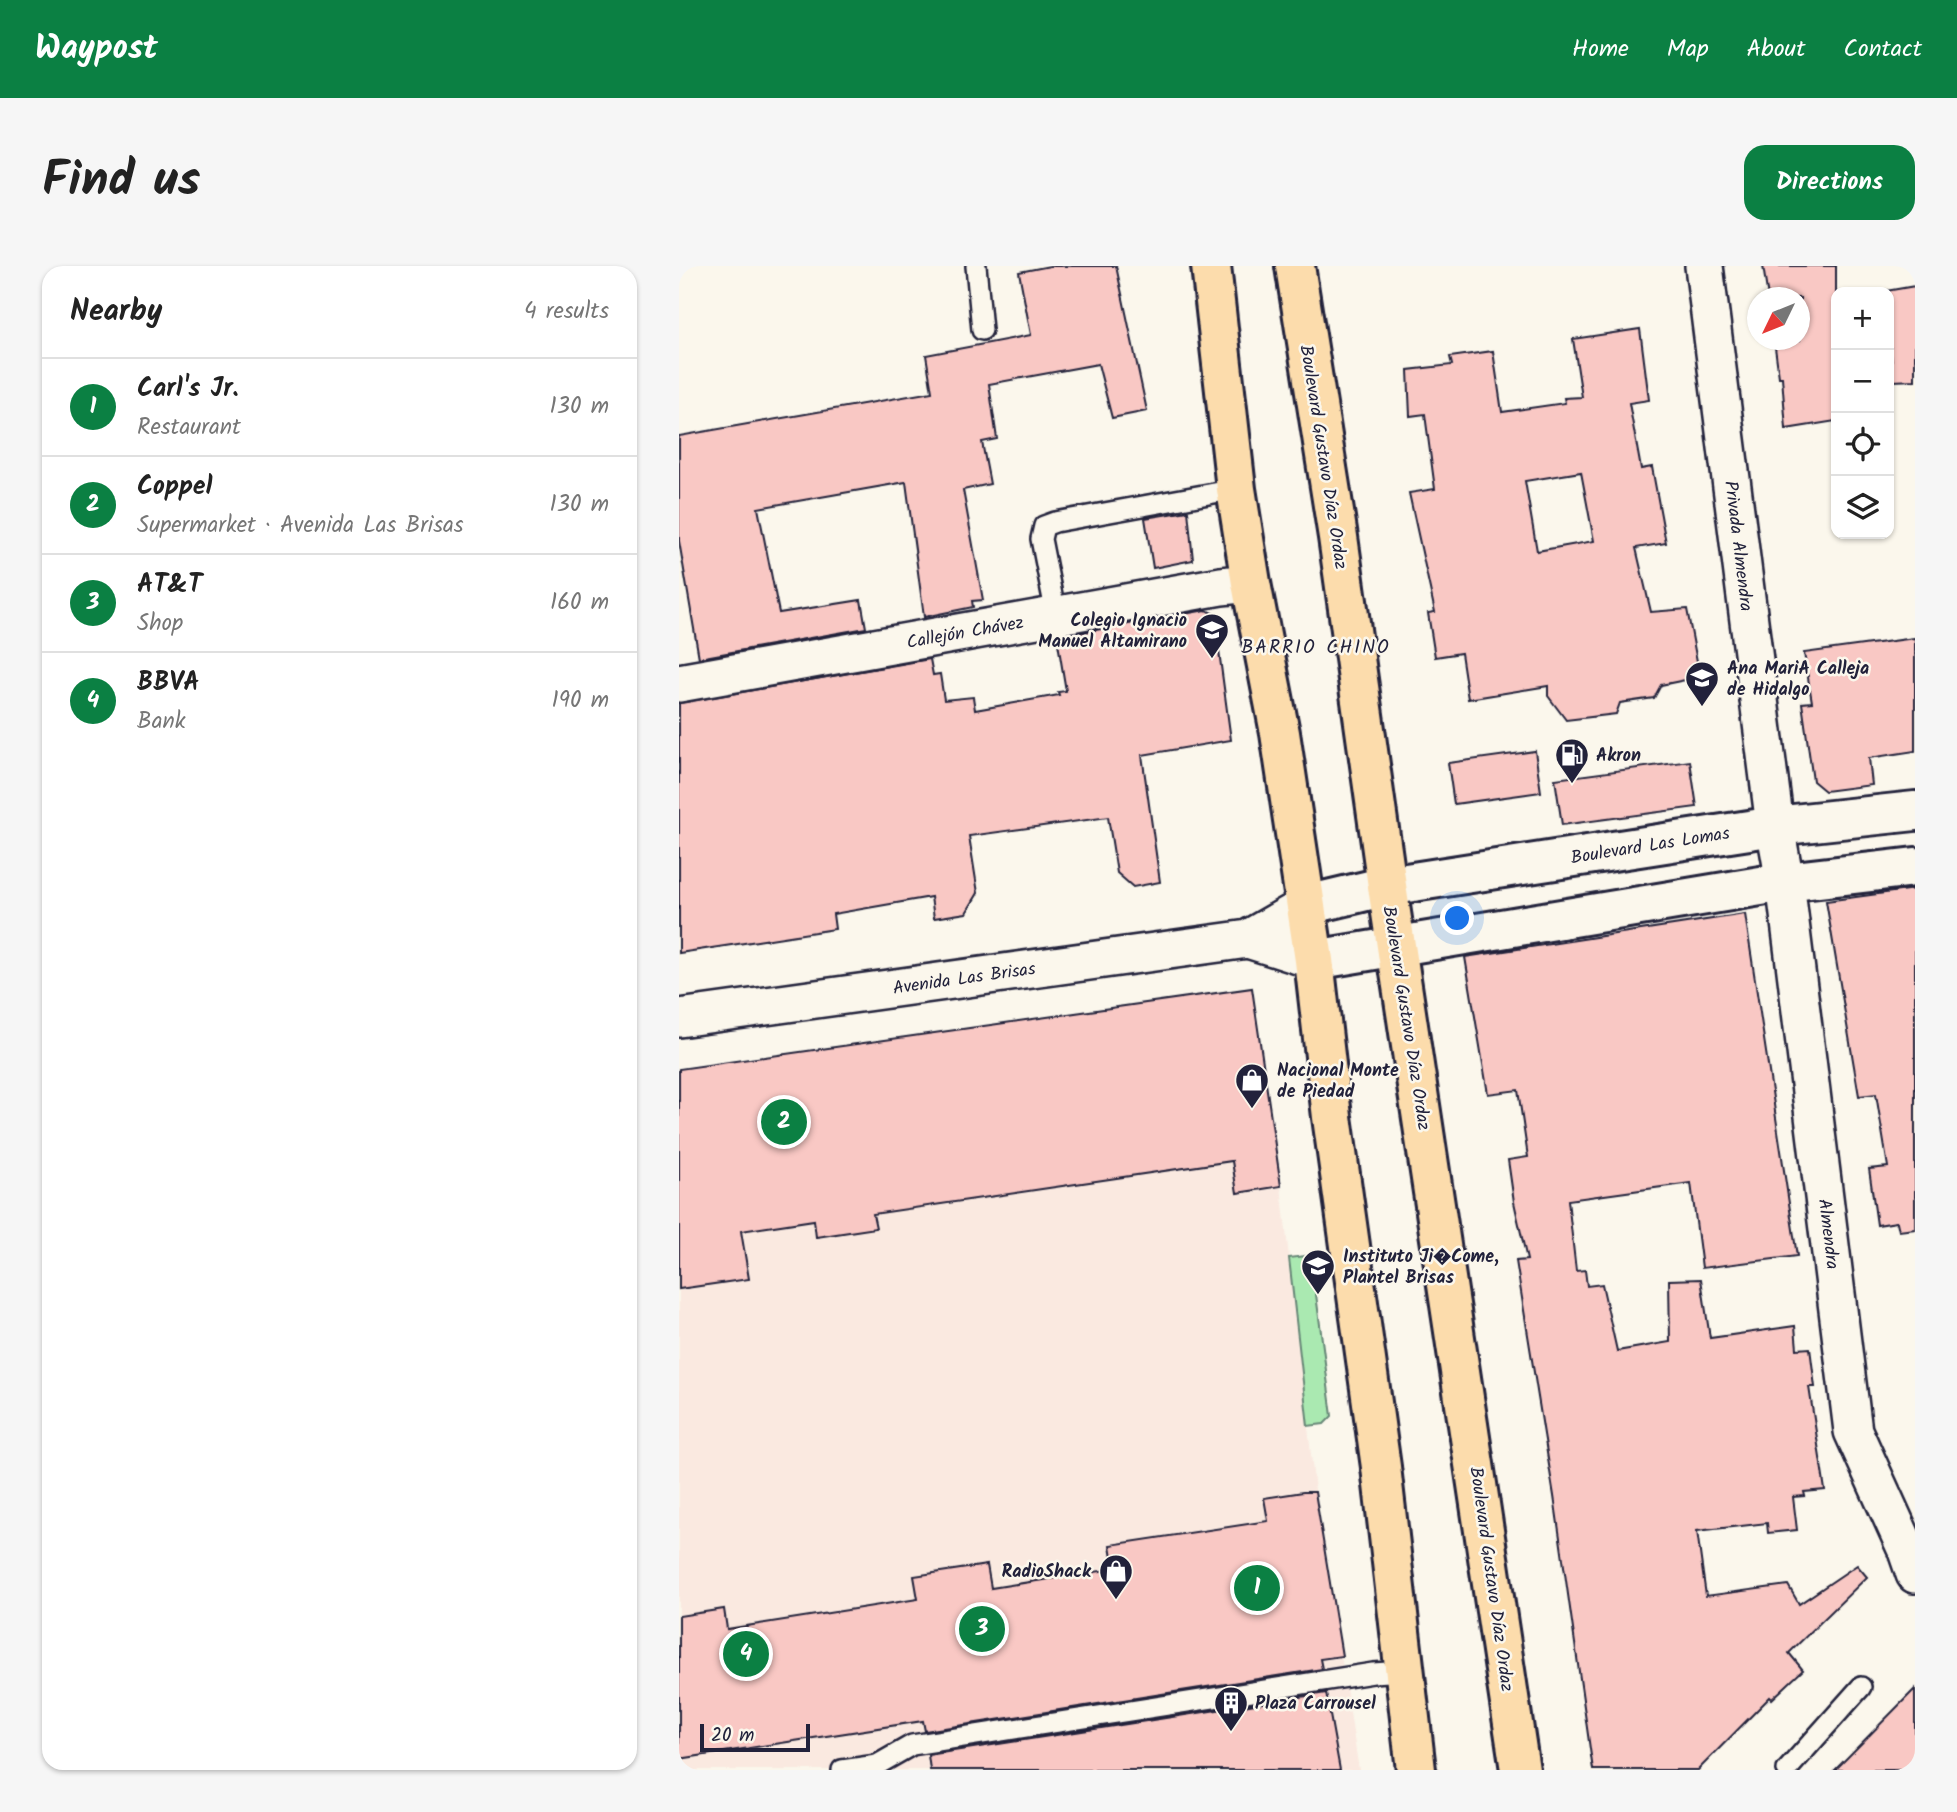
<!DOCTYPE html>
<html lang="en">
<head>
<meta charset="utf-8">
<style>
	:root { --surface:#fff; --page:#f6f6f6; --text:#222; --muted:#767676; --line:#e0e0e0; --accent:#0b8043 }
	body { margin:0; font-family:Kalam,sans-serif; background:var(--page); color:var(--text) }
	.controls { position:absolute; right:21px; top:21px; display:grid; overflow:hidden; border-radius:14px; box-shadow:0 2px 5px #0004 }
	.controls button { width:63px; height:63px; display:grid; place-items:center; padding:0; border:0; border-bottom:2px solid var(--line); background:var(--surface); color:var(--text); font:35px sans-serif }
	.compass { position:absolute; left:1068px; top:21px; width:63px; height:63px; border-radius:50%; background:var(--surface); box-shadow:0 2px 5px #0004; rotate:227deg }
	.scale { position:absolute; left:21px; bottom:18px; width:110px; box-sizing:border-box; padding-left:7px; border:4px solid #22223b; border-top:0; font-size:19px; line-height:24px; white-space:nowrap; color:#22223b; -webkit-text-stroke:5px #fbf7ec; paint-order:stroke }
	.you { position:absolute; left:779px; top:653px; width:24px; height:24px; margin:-18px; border:5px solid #fff; border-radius:50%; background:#1a73e8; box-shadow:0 0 0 10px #1a73e833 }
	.badge { display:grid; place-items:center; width:46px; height:46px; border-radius:50%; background:var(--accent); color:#fff; font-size:23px; font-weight:700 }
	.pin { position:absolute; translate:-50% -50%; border:4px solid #fff; box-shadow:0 2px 7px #0006 }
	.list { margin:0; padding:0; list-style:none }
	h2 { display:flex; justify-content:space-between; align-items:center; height:91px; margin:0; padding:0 28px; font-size:30px }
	h2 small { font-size:23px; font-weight:400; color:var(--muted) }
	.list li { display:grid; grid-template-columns:46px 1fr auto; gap:21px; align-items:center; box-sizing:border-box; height:98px; padding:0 28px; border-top:2px solid var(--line) }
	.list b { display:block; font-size:26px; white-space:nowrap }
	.list p { margin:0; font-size:23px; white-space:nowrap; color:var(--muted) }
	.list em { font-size:23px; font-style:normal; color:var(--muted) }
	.icon { flex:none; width:38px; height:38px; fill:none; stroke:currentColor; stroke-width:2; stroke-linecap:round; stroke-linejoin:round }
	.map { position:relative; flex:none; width:1236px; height:1504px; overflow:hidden; border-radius:21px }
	header { display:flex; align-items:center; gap:42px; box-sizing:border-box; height:98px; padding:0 35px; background:var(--accent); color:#fff }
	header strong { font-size:33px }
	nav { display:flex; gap:38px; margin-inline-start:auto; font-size:24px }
	.intro { display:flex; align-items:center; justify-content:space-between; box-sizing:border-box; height:168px; padding:0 42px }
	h1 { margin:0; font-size:49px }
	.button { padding:18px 32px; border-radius:21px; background:var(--accent); color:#fff; font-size:24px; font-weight:700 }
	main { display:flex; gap:42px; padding:0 42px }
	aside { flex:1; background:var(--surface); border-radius:21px; box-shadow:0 2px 5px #0004 }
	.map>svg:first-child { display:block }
	.built { fill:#fae9e0 }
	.green { fill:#aae9b1; stroke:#668676; stroke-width:2 }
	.building { fill:#f9c8c4; stroke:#22223b; stroke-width:2; fill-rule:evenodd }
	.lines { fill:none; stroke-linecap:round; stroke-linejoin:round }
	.service-casing { stroke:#22223b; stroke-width:24 }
	.minor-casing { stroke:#22223b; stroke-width:42 }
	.secondary-casing { stroke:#22223b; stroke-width:44 }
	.primary-casing { stroke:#22223b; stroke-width:44 }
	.service { stroke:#fbf7ec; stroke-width:19 }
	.minor { stroke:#fbf7ec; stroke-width:37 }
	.secondary { stroke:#fbf7ec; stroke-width:38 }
	.primary { stroke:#fcdcac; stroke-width:38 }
	.labels { text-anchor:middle; stroke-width:5; stroke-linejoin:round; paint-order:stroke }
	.street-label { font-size:18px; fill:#22223b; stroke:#fbf7ec }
	.poi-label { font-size:18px; font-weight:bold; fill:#22223b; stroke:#fbf7ec; text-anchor:start }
	.neighbourhood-label { font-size:19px; letter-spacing:2px; fill:#22223b; stroke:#fbf7ec }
</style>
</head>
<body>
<header>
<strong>Waypost</strong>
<nav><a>Home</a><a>Map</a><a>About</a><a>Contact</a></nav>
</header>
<div class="intro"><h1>Find us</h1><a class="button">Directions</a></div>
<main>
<aside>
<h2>Nearby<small>4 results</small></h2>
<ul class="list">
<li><span class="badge">1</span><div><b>Carl's Jr.</b><p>Restaurant</p></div><em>130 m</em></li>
<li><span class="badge">2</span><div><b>Coppel</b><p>Supermarket · Avenida Las Brisas</p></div><em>130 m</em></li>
<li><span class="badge">3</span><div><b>AT&amp;T</b><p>Shop</p></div><em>160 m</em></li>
<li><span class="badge">4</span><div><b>BBVA</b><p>Bank</p></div><em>190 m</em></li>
</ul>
</aside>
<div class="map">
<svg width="1236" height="1504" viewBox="0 0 1236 1504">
	<rect width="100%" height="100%" fill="#fbf7ec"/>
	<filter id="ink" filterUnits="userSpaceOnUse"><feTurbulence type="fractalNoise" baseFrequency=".0143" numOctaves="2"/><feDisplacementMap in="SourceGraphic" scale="14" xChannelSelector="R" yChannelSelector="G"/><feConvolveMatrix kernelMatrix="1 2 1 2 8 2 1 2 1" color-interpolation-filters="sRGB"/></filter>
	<g filter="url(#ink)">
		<polygon class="built" points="573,722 602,920 636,1224 680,1504 0,1504 0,803"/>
		<polygon class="green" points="627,990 633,998 653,1150 645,1158 629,1160 610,992"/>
		<g class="building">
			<polygon points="371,0 437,0 468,145 433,152 419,98 310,118 318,173 303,176 311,218 284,224 304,334 293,335 294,341 245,351 227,216 79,242 100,347 182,334 187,362 20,392 0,275 0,170 253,126 247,89 352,69 340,6"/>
			<polygon points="1084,0 1157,0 1157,155 1107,163 1103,111 1100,111 1095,74 1121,74 1121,32 1089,32"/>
			<polygon points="1236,20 1236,114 1214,115 1210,61 1210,26 1207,25"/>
			<path d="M961 63 970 134 950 137 962 203 973 201 987 277 957 282 972 346 1008 343 1021 411 982 419 975 432 941 437 937 448 887 454 869 430V420L789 433 782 387 756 391 749 347 756 346 730 227 756 223 746 148 731 150 729 104 773 99 771 91 814 85 823 146 886 137 885 132 903 131 894 73ZM902 206 915 275 858 285 846 215Z"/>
			<polygon points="509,245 514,294 474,302 466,252"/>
			<polygon points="527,344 535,348 552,474 463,489 481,616 454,621 438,607 429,551 290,570 299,627 287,647 255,652 252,631 154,648 156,663 0,687 0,437 251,393 254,409 261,408 265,434 294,431 296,444 380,429 379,426 387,425 378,371"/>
			<polygon points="1236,372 1236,485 1190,492 1193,519 1146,525 1134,515 1123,437 1133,436 1125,387"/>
			<polygon points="856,485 862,526 775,538 769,497"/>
			<polygon points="1011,495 1018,541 883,559 876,513"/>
			<polygon points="1236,623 1236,963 1220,965 1218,956 1198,959 1190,903 1209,901 1197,828 1180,830 1147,635"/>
			<polygon points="1066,648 1118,990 1023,1002 1012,917 889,934 897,1005 906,1004 908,1020 923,1018 938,1085 991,1076 990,1014 1022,1013 1031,1072 1116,1060 1118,1083 1131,1082 1136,1121 1130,1121 1146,1224 1125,1226 1126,1230 1114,1231 1118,1264 1089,1267 1088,1257 1018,1265 1027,1330 1109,1319 1120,1338 1178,1299 1188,1311 1110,1387 1124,1404 1093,1433 1091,1431 1019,1504 914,1504 875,1230 837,995 848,994 835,936 829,894 849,891 839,824 809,828 786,691"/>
			<polygon points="573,722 602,920 558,927 553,895 194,948 197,962 137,971 135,954 62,965 70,1013 0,1023 0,803"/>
			<polygon points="624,1226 636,1226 663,1390 641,1393 643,1403 246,1465 244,1455 0,1493 0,1350 45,1343 48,1363 239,1333 235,1310 308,1299 312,1322 435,1303 431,1279 589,1255 585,1232"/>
			<polygon points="1236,1423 1236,1504 1156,1504"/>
			<polygon points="647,1427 661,1504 251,1504 249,1489"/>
		</g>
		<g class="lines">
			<g class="service-casing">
				<g id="service">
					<polyline points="297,0 303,64"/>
					<polyline points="377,349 362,273 365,260 376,256 557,223"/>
					<polyline points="163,1504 198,1499 233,1479 694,1407 725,1405"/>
					<polyline points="1108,1504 1182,1421"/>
				</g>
			</g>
			<g class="minor-casing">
				<g id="minor">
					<polyline points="1025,0 1096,560 1106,616 1174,1165 1227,1282 1236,1308"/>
					<polyline points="0,417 542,320 572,317"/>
					<polyline points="569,673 635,694"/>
					<polyline points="0,752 569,673 628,639"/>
				</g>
			</g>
			<g class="secondary-casing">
				<g id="secondary">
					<polyline points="628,639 708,620 1096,560 1236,545"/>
					<polyline points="635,694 1106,616 1236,601"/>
				</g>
			</g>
			<g class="primary-casing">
				<g id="primary">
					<polyline points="532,0 557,223 572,317 601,467 635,694 653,851 702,1201 737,1504"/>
					<polyline points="616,0 659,271 708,620 841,1504"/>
				</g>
			</g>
			<use href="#service" class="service"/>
			<use href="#minor" class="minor"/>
			<use href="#secondary" class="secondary"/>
			<use href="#primary" class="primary"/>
		</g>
	</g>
	<defs>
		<g id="university-pin" transform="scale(1.75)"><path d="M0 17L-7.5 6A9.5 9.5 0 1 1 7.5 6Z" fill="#22223b" stroke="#fbf7ec"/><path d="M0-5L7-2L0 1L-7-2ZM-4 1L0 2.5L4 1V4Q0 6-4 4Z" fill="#fff"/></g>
		<g id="school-pin" transform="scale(1.75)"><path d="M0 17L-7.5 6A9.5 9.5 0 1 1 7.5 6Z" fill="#22223b" stroke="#fbf7ec"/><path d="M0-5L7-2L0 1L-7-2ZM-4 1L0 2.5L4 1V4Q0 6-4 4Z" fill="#fff"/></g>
		<g id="fuel-pin" transform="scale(1.75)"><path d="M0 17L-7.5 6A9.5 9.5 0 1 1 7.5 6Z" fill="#22223b" stroke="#fbf7ec"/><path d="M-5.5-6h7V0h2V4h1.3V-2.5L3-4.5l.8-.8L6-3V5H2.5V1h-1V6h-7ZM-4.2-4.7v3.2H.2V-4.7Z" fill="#fff"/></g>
		<g id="shop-pin" transform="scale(1.75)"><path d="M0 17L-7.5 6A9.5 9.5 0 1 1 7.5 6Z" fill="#22223b" stroke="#fbf7ec"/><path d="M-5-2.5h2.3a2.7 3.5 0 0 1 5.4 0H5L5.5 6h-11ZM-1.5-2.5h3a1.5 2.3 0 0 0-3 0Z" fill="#fff"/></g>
		<g id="building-pin" transform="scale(1.75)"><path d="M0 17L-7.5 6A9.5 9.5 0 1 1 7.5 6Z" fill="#22223b" stroke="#fbf7ec"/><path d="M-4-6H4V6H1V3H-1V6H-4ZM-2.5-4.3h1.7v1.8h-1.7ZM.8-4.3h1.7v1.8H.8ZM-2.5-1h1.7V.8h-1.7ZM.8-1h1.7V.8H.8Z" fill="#fff"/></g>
	</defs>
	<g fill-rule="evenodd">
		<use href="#university-pin" x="533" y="364"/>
		<use href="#school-pin" x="1023" y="412"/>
		<use href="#fuel-pin" x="893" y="489"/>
		<use href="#shop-pin" x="573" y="814"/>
		<use href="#university-pin" x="639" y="1000"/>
		<use href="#shop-pin" x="437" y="1305"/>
		<use href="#building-pin" x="552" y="1437"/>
	</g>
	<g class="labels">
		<g class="street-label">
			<text transform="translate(645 191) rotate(81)" y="6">Boulevard Gustavo Díaz Ordaz</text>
			<text transform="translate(1060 280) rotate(83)" y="6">Privada Almendra</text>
			<text transform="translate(286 366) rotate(-10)" y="6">Callejón Chávez</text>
			<text transform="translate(971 579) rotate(-9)" y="6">Boulevard Las Lomas</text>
			<text transform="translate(285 712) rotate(-8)" y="6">Avenida Las Brisas</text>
			<text transform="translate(728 752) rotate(81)" y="6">Boulevard Gustavo Díaz Ordaz</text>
			<text transform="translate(1150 968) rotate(83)" y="6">Almendra</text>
			<text transform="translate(813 1313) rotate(82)" y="6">Boulevard Gustavo Díaz Ordaz</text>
		</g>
		<g class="poi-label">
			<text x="508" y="360" text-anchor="end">Colegio Ignacio<tspan x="508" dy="21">Manuel Altamirano</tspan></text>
			<text x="1048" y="408">Ana MariA Calleja<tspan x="1048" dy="21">de Hidalgo</tspan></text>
			<text x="917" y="495">Akron</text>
			<text x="598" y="810">Nacional Monte<tspan x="598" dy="21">de Piedad</tspan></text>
			<text x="664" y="996">Instituto Ji�Come,<tspan x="664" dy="21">Plantel Brisas</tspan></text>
			<text x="412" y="1311" text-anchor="end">RadioShack</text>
			<text x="576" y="1443">Plaza Carrousel</text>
		</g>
		<g class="neighbourhood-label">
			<text x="637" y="387">BARRIO CHINO</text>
		</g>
	</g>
</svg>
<div class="controls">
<button>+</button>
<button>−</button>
<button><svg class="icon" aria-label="locate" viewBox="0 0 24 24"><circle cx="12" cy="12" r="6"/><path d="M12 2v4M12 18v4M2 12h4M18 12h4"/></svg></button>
<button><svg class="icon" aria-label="layers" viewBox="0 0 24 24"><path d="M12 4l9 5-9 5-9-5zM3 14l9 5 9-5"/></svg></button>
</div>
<svg class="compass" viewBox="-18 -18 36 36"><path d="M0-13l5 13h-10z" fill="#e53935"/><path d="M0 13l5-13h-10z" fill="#767676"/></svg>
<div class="scale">20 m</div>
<div class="you"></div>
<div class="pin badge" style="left:578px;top:1322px">1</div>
<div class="pin badge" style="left:105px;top:856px">2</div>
<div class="pin badge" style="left:303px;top:1363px">3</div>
<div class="pin badge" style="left:67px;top:1388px">4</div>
</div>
</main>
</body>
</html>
